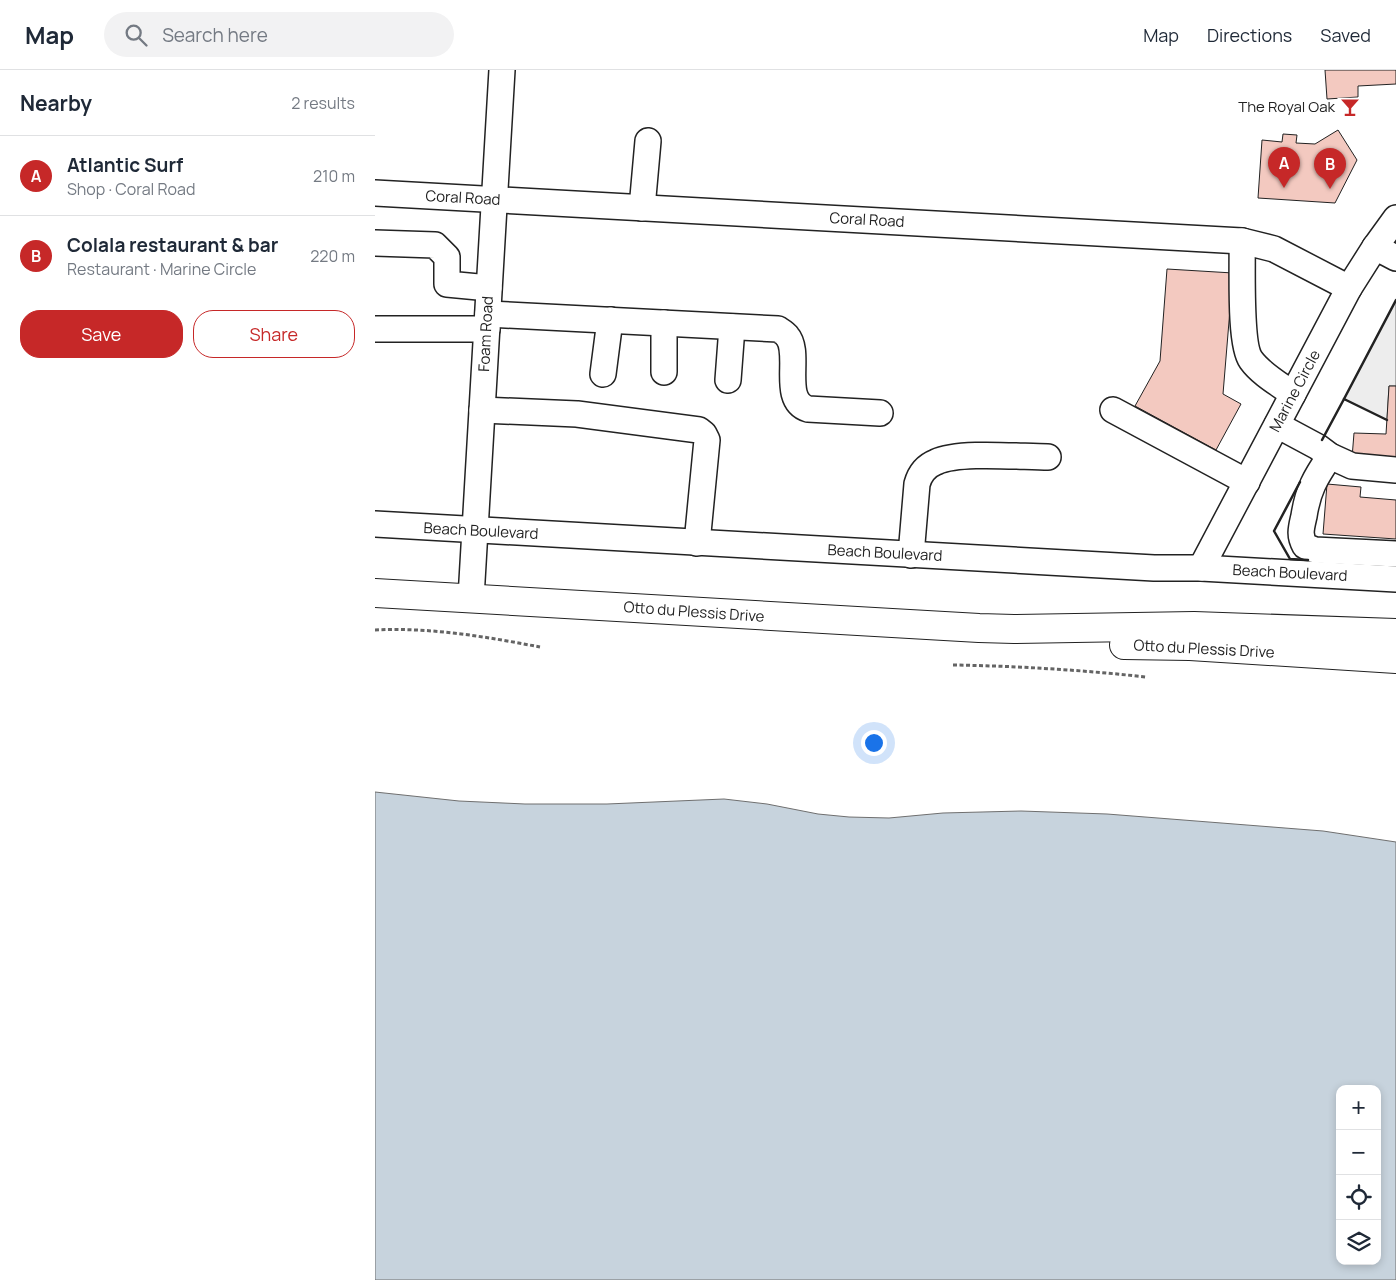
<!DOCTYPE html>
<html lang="en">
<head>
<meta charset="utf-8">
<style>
	:root { --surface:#fff; --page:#f2f2f3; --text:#1f2937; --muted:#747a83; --line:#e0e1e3; --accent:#c62828 }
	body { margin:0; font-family:Manrope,sans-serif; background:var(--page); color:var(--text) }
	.controls { position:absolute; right:15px; bottom:15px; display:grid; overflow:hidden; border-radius:10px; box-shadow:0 2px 8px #0003 }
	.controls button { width:45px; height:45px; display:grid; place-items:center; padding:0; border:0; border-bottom:1px solid var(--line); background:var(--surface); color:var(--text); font:25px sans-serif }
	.you { position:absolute; left:498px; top:672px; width:18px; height:18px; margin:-12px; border:4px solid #fff; border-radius:50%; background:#1a73e8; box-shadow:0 0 0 8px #1a73e833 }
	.badge { display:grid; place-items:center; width:32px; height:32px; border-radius:50%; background:var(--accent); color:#fff; font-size:16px; font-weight:700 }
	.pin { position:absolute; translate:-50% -41px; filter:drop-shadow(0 1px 2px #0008) }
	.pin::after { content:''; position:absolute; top:26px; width:18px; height:15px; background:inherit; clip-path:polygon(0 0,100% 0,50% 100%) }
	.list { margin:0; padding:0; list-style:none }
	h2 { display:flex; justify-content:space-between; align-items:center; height:65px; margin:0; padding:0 20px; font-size:21px }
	h2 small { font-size:16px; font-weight:400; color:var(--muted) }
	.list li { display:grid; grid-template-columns:32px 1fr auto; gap:15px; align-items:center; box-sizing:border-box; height:80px; padding:0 20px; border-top:1px solid var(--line) }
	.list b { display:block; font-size:19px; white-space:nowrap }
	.list p { margin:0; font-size:16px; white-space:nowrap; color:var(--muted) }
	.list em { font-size:16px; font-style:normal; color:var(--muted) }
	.actions { display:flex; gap:10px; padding:15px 20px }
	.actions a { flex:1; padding:11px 0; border:1px solid var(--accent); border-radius:20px; text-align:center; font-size:18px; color:var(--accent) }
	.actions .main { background:var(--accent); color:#fff }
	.icon { flex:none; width:28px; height:28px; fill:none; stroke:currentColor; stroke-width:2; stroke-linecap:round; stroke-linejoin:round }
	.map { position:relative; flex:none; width:1021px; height:1210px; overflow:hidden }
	header { display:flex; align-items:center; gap:30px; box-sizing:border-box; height:70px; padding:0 25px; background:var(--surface); border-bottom:1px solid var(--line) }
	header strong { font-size:24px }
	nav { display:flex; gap:28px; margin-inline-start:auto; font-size:18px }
	.search { width:350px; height:45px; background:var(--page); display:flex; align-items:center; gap:12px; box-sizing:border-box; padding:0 18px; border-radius:28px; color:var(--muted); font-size:19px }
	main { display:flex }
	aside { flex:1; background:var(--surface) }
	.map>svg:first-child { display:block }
	.parking { fill:#ededed; stroke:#6f6f6f }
	.water { fill:#c7d3dd; stroke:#6f6f6f; fill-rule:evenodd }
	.building { fill:#f3c9c0; stroke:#222 }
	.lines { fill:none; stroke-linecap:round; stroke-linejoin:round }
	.minor-casing { stroke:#222; stroke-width:28 }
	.major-casing { stroke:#222; stroke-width:30 }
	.path { stroke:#646464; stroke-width:3; stroke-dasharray:4 2.5; stroke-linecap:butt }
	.minor { stroke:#fff; stroke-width:25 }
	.major { stroke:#fff; stroke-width:28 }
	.wall { stroke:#222; stroke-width:2.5 }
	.labels { text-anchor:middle; stroke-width:4; stroke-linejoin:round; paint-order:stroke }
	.poi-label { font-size:15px; fill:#222; stroke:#fff; text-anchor:end }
	.street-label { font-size:15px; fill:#222; stroke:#fff }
</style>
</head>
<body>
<header>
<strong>Map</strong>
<div class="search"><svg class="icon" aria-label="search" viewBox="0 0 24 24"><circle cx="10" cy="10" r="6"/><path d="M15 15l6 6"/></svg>Search here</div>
<nav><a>Map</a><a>Directions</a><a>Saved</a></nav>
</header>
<main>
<aside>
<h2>Nearby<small>2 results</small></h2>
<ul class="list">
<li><span class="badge">A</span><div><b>Atlantic Surf</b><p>Shop · Coral Road</p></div><em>210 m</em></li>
<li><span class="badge">B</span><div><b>Colala restaurant &amp; bar</b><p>Restaurant · Marine Circle</p></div><em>220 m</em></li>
</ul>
<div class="actions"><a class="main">Save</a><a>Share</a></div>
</aside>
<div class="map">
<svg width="1021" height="1210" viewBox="0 0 1021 1210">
	<rect width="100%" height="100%" fill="#fff"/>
	<polygon class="parking" points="1021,230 1021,316 1014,316 1012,350 969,329"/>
	<path class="water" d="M0 722 84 731 150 734H232L349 729 392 734 443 744 474 747 514 748 568 743 646 741 732 744 948 761 1021 772V1210H0ZM965 1019H1002V1191H965Z"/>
	<g class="building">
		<polygon points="950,0 1021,0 1021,14 983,16 983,27 952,29"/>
		<polygon points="963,60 982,90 960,133 883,128 887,70 907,72 908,64 922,65 921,73 940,74"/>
		<polygon points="792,199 858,203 848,324 866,334 841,380 760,336 785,291"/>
		<polygon points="1014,316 1021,316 1021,390 977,388 979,363 1011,364"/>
		<polygon points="952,414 986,417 985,427 1021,430 1021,469 948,464"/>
	</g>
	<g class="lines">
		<g class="minor-casing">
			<g id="minor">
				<polyline points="0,123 867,171 899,179 974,218"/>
				<polyline points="267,138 273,71"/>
				<path d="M867 171C868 194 864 274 876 290 886 304 904 314 918 324"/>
				<polyline points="0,173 60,175 72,187 72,214 114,218"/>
				<polyline points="1000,177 1021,188"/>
				<path d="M113 244 403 259C406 261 410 263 412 266 427 283 405 330 433 339L505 343"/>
				<polyline points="289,253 289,302"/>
				<polyline points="0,259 112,259"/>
				<polyline points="228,304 235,250"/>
				<polyline points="353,310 357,257"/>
				<polyline points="107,340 202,344 324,360 329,364 332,370 322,473"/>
				<polyline points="738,340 872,412"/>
				<polyline points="902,355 943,377 955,386 977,396 1021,400"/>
				<path d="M955 386C940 408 933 420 929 446 926 459 924 465 930 476L940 480 1021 484"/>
				<polyline points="0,454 779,498 826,498 1021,509"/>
				<path d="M536 485 542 414C545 403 551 396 561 392 584 381 646 387 673 387"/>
				<polyline points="826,498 974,218 1000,177 1021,148"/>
				<polyline points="96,528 127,0"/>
			</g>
		</g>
		<g class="major-casing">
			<g id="major">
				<polyline points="0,523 604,558 639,559 819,556 1021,563"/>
				<polyline points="749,575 815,576 1021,589"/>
			</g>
		</g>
		<g class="path">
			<path d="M0 560C54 557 113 567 165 577"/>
			<path d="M578 595C643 596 707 600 771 607"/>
		</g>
		<use href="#minor" class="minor"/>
		<use href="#major" class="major"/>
		<g class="wall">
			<polyline points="969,329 1021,230"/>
			<polyline points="947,370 969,329 1012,350"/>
			<polyline points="925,412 899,461 915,489 933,490"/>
		</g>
	</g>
	<defs>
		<g id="bar-bare" transform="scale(1.5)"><path d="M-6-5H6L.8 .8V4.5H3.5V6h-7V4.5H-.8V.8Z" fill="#c62828" stroke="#fff" stroke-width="2.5" paint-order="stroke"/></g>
	</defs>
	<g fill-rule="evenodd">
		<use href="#bar-bare" x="975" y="37"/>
	</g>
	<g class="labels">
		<g class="poi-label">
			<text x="960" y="42">The Royal Oak</text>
		</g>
		<g class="street-label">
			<text transform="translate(88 128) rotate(3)" y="5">Coral Road</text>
			<text transform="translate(492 150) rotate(3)" y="5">Coral Road</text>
			<text transform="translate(111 264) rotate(-87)" y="5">Foam Road</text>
			<text transform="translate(920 321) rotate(-62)" y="5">Marine Circle</text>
			<text transform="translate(106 461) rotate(3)" y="5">Beach Boulevard</text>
			<text transform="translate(510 483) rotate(3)" y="5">Beach Boulevard</text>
			<text transform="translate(915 503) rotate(3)" y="5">Beach Boulevard</text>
			<text transform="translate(319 542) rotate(4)" y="5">Otto du Plessis Drive</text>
			<text transform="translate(829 579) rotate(3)" y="5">Otto du Plessis Drive</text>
		</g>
	</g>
</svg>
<div class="controls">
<button>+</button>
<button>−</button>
<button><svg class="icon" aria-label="locate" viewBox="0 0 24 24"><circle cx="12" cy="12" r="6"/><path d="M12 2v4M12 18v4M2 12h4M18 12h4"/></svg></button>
<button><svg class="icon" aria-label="layers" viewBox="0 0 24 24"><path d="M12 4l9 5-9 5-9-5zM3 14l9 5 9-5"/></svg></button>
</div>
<div class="you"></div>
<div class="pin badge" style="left:909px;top:118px">A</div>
<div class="pin badge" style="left:955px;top:119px">B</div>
</div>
</main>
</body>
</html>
